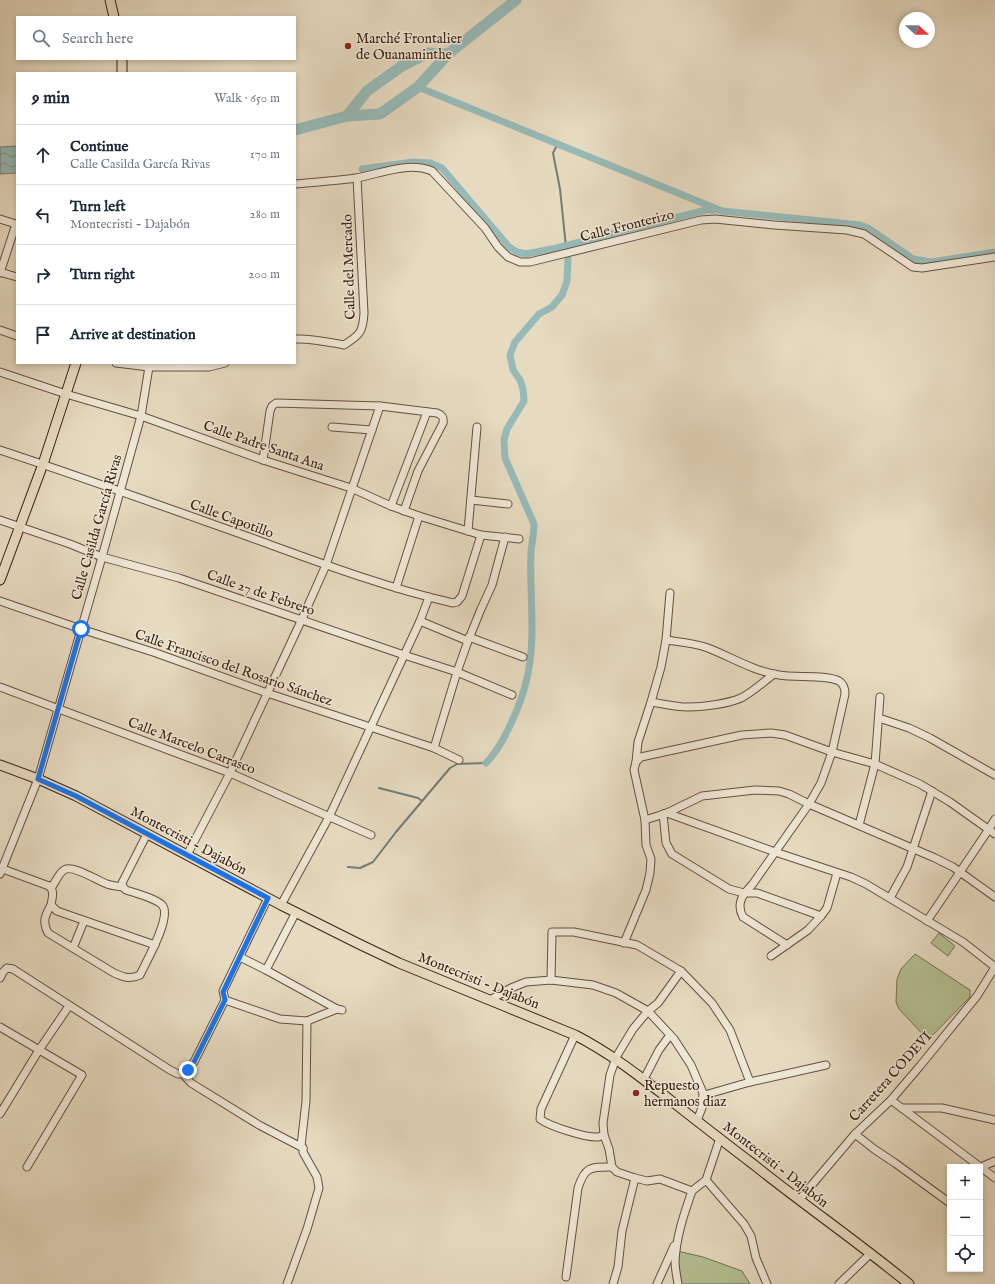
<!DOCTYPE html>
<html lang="en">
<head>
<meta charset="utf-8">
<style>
	:root { --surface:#fff; --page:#f6f6f7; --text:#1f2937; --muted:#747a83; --line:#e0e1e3 }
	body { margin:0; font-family:"IM FELL English",serif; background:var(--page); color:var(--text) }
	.controls { position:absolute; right:12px; bottom:12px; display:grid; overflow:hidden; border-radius:0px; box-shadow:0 2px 6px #0003 }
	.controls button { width:36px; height:36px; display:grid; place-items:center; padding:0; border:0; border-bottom:1px solid var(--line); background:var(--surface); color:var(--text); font:20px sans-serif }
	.compass { position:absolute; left:899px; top:12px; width:36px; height:36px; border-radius:50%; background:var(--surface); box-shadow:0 2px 6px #0003; rotate:112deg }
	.stop { position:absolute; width:12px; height:12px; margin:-9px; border:3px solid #1a73e8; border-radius:50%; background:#fff }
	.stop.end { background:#1a73e8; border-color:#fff; box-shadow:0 1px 4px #0008 }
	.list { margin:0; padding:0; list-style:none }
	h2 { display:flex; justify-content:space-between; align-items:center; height:52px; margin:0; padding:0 16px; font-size:17px }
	h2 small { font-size:13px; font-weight:400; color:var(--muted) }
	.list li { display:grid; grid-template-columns:26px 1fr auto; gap:12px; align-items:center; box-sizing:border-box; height:60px; padding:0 16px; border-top:1px solid var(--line) }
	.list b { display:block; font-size:15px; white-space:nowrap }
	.list p { margin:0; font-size:13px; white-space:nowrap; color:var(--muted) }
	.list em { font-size:13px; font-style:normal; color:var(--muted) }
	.icon { flex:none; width:22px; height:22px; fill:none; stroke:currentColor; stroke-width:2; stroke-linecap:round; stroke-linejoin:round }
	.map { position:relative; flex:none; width:995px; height:1284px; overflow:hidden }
	.search { position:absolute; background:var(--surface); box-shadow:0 2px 6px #0003; left:16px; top:16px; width:280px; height:44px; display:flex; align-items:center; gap:10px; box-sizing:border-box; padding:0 14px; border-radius:0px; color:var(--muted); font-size:15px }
	.panel { position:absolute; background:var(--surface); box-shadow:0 2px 6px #0003; left:16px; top:72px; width:280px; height:292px; border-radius:0px }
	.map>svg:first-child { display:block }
	.green { fill:#b4c093; stroke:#777052 }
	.water { fill:url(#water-waves); stroke:#727d76 }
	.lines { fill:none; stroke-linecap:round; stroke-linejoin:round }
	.stream { stroke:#727d76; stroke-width:2 }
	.canal { stroke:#97bab8; stroke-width:7 }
	.river { stroke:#97bab8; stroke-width:11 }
	.minor-casing { stroke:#654f3e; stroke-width:9 }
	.major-casing { stroke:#3a2112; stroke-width:11 }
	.minor { stroke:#efe7d6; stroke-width:7 }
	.major { stroke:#e6dac0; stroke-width:9 }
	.route { stroke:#1a73e8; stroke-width:5 }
	.poi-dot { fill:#8f2418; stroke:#efe7d6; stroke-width:1.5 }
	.labels { text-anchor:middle; stroke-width:3; stroke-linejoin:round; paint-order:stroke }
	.poi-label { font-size:14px; fill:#3a2112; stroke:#efe7d6; text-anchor:start }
	.street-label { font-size:14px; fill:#3a2112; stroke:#efe7d6 }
</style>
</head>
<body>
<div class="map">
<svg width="995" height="1284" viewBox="0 0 995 1284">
	<defs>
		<pattern id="water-waves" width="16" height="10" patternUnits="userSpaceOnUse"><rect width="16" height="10" fill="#97bab8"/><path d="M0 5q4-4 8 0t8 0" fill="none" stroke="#7c9794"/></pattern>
	</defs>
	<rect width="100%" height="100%" fill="#e6dac0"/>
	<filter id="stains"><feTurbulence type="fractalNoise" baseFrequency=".005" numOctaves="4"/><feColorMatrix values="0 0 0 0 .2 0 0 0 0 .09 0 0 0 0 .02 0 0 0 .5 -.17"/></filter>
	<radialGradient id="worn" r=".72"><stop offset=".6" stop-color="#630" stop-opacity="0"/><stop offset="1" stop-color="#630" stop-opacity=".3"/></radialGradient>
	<g class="green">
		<polygon points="939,933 955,946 948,956 931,943"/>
		<polygon points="915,954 970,990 970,997 928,1040 899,1009 896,1002 897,979 901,969"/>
		<polygon points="677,1251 703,1257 742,1271 750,1284 681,1284"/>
	</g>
	<polygon class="water" points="17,146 17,173 0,174 0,147"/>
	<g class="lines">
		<g class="stream">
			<polyline points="558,143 553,153 560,189 566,247"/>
			<polyline points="379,788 418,798 422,801"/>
			<polyline points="348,867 360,868 373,862 396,832 450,768 457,764 486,763"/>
		</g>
		<g class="canal">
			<polyline points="418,87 722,211 860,225 868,228 913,259 931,262 995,252"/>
			<polyline points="362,169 413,162 430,163 442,168 509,247 517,252 526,254 557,248 706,210 715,210"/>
			<path d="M486 763C498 751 506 735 513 719 518 708 523 695 526 682 537 641 529 594 531 551 532 542 534 534 534 524L505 458 504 440 507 429 524 401 523 389 520 380 513 370 510 355 515 342 539 314 552 307 562 295 567 281 568 259"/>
		</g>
		<g class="river">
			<polyline points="347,116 367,91 402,66 428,53 448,54"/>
			<polyline points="295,130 347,116 380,114 418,87 448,54 516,0"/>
		</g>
		<g class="minor-casing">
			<g id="minor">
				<path d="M295 184C315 182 336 181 356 178 380 174 408 161 432 171L485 228 498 247 508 257 520 262H530L701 220 715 219 774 225 847 230 864 234 913 267 922 268 995 257"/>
				<polyline points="0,219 16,224 0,273"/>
				<polyline points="0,272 17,277"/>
				<polyline points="0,330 17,336"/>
				<path d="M295 339C311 338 328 342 344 345 360 335 363 332 364 313L357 178"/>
				<polyline points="116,363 149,367 209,367 225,363"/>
				<polyline points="0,372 66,394 141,416 263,460 351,488 391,506 419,516 481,535 519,539"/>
				<polyline points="332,427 372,430"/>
				<path d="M0 450C88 479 176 511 263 542 326 565 388 588 453 603L457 602 462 596 481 535"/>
				<path d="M263 460 270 411 272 406 276 403 380 406 437 413C442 415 444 417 443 423L418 471 404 511"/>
				<polyline points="471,500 508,504"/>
				<polyline points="391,506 427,412"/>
				<polyline points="0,520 70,544 102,557 179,578 404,655 457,672 512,695"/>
				<polyline points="468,531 477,427"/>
				<polyline points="396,588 419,516"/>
				<polyline points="0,601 81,629 156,653 267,693 434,748 459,760"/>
				<polyline points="420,621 468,641"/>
				<polyline points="469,637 523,657"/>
				<path d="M666 640C680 642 694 643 708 648 731 657 753 671 779 675 795 678 826 674 839 681 844 684 845 689 845 694L832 752 821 783 809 804 752 885C742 895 736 904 743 917L787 945"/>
				<polyline points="0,687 230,773 371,835"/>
				<path d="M651 702C664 704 676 707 688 707 703 707 727 704 741 698 753 692 763 682 774 674"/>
				<polyline points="879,718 909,728 930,738 995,775"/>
				<polyline points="434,748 457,672 468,641 481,609 492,585 505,537"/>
				<polyline points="636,762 638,742 651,702 661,667 666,640 670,593"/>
				<polyline points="667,813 702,796 755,790 779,791 789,794 809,804 935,858 953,867 995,897"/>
				<polyline points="663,814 666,843 672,854 729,889 744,893 757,893 821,916"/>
				<polyline points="645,820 667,813 775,852 851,877 866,884 963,942 995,967 977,996 920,1066 891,1100 855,1134 799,1200"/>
				<polyline points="859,825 875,764 880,697"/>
				<polyline points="187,855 230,773 302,619 326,565 380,406"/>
				<path d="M0 868 49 886C55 891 52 898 51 905L57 911 155 945"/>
				<polyline points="0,874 38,779 102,557 141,416 149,367"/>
				<path d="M51 888C55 883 59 873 64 870 72 864 98 881 107 884 112 886 118 886 123 887"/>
				<polyline points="890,898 907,867 932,791"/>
				<path d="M51 905C45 916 42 921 48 933L114 973C123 977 130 980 140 975 146 962 171 919 163 906 158 899 135 893 126 890L123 887 122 883 147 834"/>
				<polyline points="281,905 329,817 420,621 429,597"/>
				<polyline points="927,921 989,829 995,819"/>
				<polyline points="624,943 646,890 650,873 651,859 646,845 645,820 634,770 636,762 641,757 742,735 771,733 785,735 832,752 875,764 920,784 950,802 995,834"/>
				<polyline points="73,948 84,921"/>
				<polyline points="771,956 808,930 821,916 827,908 837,873"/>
				<polyline points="240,957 266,970 337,1009 342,1010"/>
				<polyline points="266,970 296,912"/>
				<polyline points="0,978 3,972 7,968 13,969 170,1070 178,1074 183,1074 191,1083 259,1125 303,1148"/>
				<polyline points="551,980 552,932 574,932 637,945 681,971 712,1003 730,1030 750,1082"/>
				<polyline points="225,1000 280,1019 307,1021 337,1009"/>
				<polyline points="490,1000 511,988 526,982 551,980 593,985 616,993 648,1011 674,1039 691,1065 703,1093 703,1105 697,1121"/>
				<polyline points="0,1027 82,1075 27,1167"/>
				<path d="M575 1035 541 1109 540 1119C549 1126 586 1138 598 1137 599 1137 603 1135 604 1135"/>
				<polyline points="616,1058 610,1075 603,1123 604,1135 609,1149 612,1167 617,1172 635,1178 647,1181 660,1179 692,1191 706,1180 744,1224 751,1236 756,1258 767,1284"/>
				<polyline points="615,1059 633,1029 648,1011 658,1003 681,971"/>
				<polyline points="183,1074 194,1062 225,1000 223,991 268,898"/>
				<polyline points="644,1079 659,1050 670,1035"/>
				<polyline points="703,1097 708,1094 750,1082 826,1065"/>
				<polyline points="891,1100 995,1178"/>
				<polyline points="902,1108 942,1108 995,1120"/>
				<polyline points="0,1114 39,1050 69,1006"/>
				<polyline points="855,1134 874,1149 895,1163 950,1203"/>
				<polyline points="981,1167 995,1161"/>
				<polyline points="706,1180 720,1138"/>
				<path d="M566 1277 578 1188C585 1166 591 1167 612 1167"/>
				<polyline points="287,1284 307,1229 319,1188 317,1177 303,1152 303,1148 301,1146 306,1101 307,1021"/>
				<polyline points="613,1284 618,1267 622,1231 635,1178"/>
				<polyline points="657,1284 674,1246"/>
				<path d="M678 1284C677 1277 675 1269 675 1262 676 1237 684 1214 692 1191"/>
				<polyline points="839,1284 871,1253"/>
			</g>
		</g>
		<g class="major-casing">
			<g id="major">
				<polyline points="110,0 114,17"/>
				<polyline points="122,59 122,73"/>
				<polyline points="0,580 43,464 76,363"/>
				<path d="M0 765 38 779 76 796 281 905 359 944 399 963 575 1035C610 1053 638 1075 669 1099 697 1121 725 1143 753 1164 804 1205 858 1242 909 1284"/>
			</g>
		</g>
		<use href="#minor" class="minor"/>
		<use href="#major" class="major"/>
	</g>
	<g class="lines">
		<polyline class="route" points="81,629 38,779 76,796 268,898 223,992 225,1000 194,1062 188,1070"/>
	</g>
	<g class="poi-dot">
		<circle cx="348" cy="46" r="4"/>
		<circle cx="636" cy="1093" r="4"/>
	</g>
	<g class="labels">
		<g class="poi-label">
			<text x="356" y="43">Marché Frontalier<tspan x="356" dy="16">de Ouanaminthe</tspan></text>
			<text x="644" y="1090">Repuesto<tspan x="644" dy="16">hermanos diaz</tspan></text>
		</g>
		<g class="street-label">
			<text transform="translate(627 225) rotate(-14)" y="5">Calle Fronterizo</text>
			<text transform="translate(348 267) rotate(-92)" y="5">Calle del Mercado</text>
			<text transform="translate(264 445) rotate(19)" y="5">Calle Padre Santa Ana</text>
			<text transform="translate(232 518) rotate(20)" y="5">Calle Capotillo</text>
			<text transform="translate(96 527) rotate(-74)" y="5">Calle Casilda García Rivas</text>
			<text transform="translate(261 592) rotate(19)" y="5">Calle 27 de Febrero</text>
			<text transform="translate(234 667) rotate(19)" y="5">Calle Francisco del Rosario Sánchez</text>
			<text transform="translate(192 745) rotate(21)" y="5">Calle Marcelo Carrasco</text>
			<text transform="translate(189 840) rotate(28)" y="5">Montecristi - Dajabón</text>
			<text transform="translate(479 980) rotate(22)" y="5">Montecristi - Dajabón</text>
			<text transform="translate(890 1076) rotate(-48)" y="5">Carretera CODEVI</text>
			<text transform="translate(776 1164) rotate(38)" y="5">Montecristi - Dajabón</text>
		</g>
	</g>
	<rect width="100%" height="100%" filter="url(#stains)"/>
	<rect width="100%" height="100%" fill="url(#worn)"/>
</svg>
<div class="controls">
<button>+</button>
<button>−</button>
<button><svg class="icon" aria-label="locate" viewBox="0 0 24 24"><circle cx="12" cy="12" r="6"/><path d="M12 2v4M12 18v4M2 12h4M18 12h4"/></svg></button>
</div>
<svg class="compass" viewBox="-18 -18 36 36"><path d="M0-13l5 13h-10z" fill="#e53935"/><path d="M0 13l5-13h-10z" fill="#747a83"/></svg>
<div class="stop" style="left:81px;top:629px"></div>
<div class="stop end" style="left:188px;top:1070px"></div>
<div class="search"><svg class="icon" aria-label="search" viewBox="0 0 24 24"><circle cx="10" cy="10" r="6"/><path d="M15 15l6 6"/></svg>Search here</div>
<section class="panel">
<h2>9 min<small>Walk · 650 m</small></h2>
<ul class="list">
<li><svg class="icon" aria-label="ahead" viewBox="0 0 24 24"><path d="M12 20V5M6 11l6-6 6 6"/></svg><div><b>Continue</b><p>Calle Casilda García Rivas</p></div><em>170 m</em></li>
<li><svg class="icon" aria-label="left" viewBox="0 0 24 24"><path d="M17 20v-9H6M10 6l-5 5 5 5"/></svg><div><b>Turn left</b><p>Montecristi - Dajabón</p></div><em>280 m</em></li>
<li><svg class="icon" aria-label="right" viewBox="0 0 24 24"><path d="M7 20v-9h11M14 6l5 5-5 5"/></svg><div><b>Turn right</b></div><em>200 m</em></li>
<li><svg class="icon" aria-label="arrive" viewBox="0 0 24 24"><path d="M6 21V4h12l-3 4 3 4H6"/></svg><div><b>Arrive at destination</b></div></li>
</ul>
</section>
</div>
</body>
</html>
